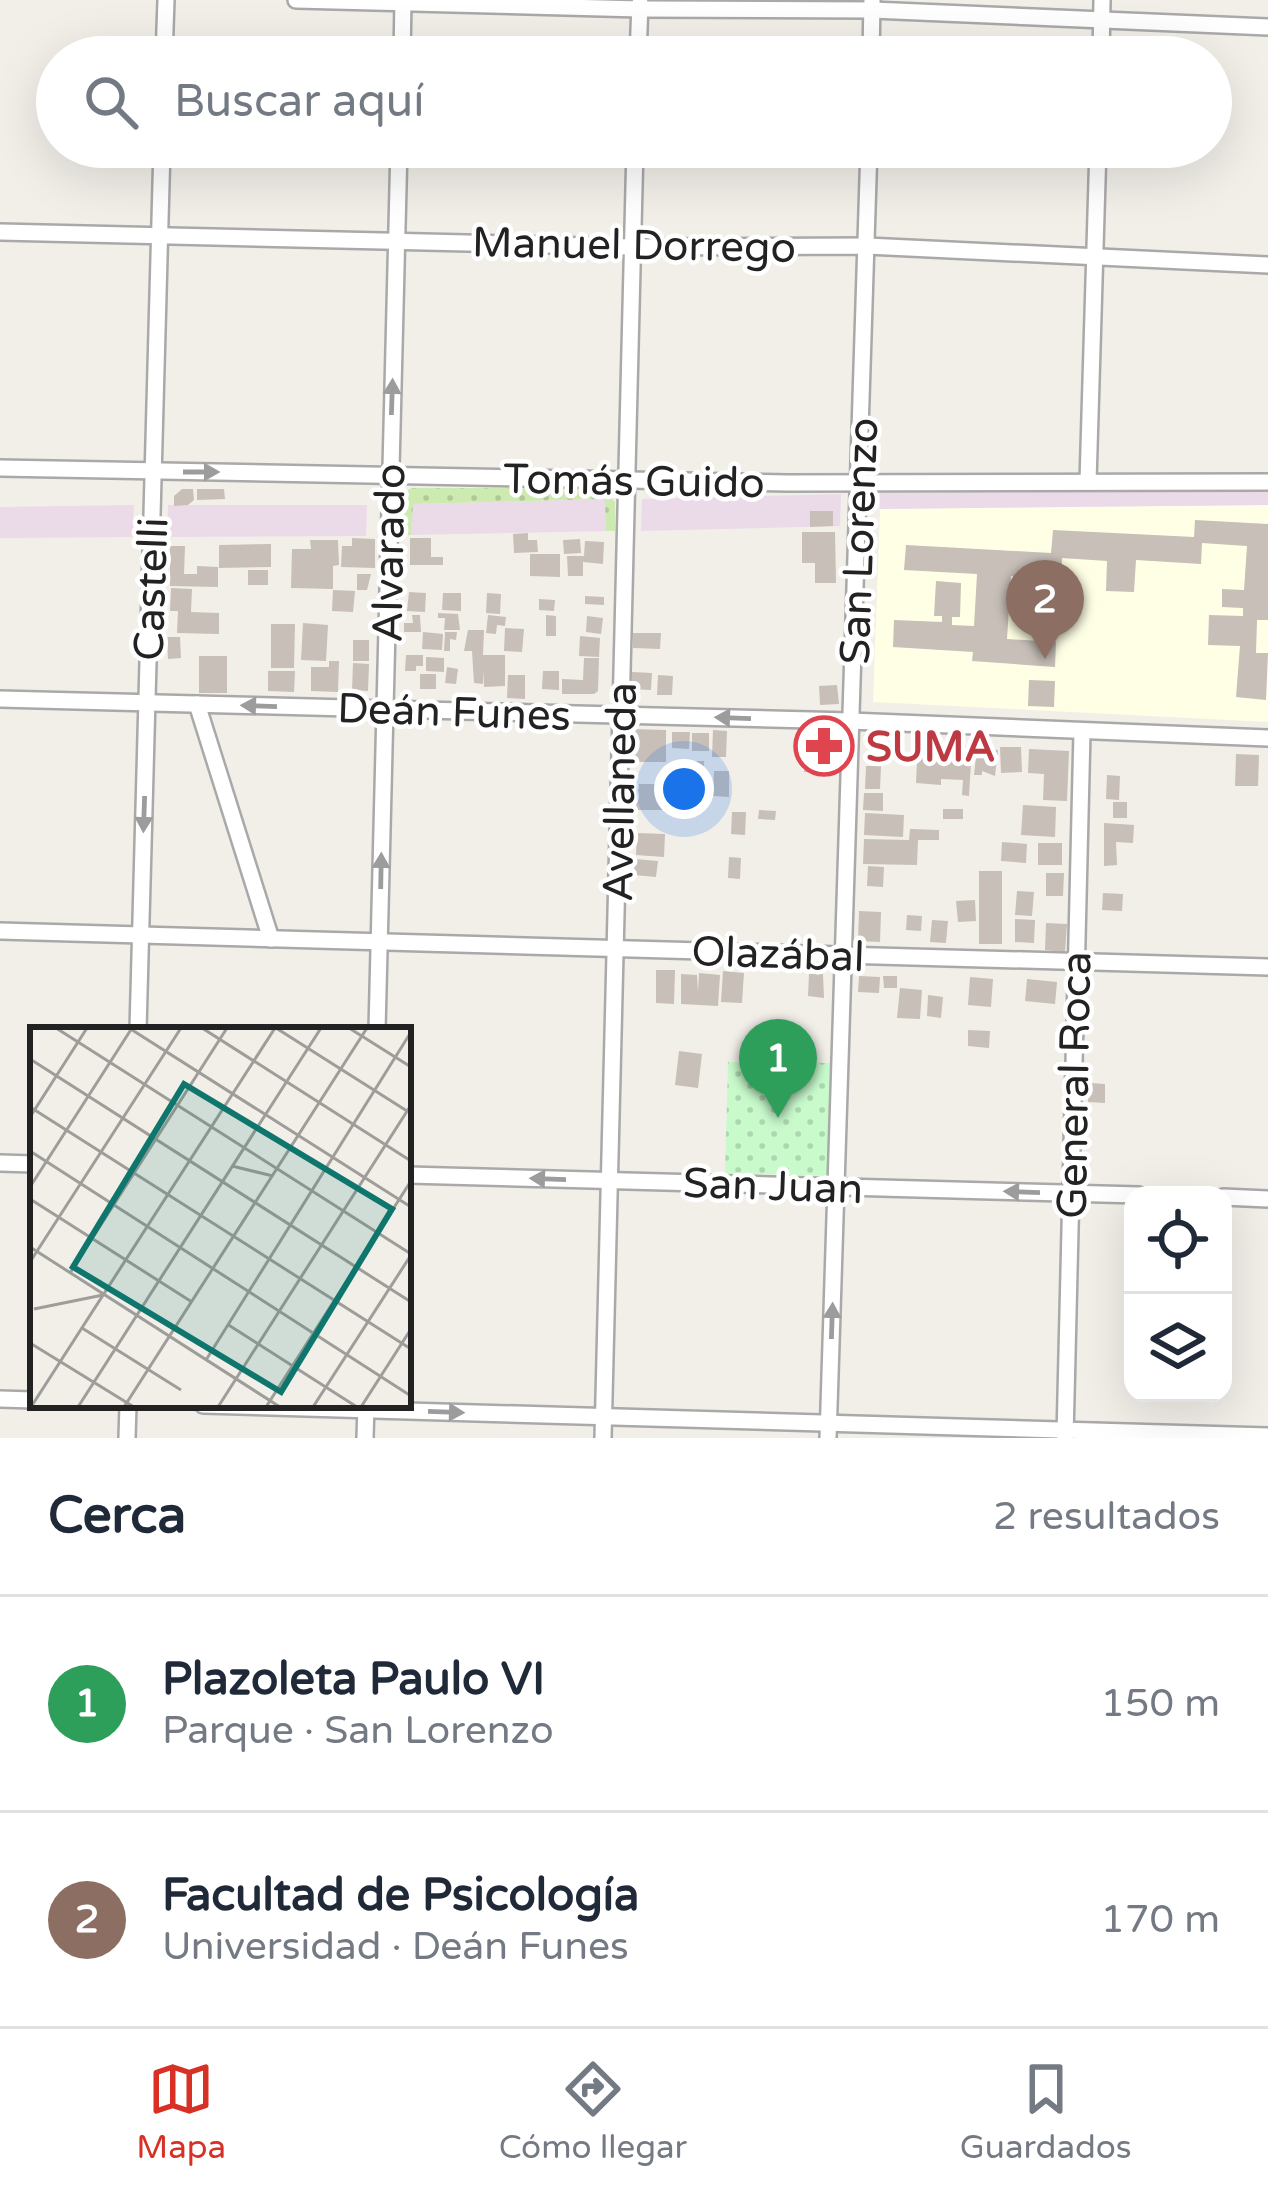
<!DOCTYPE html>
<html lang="es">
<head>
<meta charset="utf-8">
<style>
	:root { --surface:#fff; --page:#f2f2f3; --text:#1f2937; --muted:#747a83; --line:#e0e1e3; --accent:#d93025 }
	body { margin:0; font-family:"Varela Round",sans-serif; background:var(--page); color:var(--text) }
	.controls { position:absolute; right:36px; bottom:36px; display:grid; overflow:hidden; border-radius:24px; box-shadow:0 12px 48px #0002 }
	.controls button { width:108px; height:108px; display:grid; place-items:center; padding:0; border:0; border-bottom:3px solid var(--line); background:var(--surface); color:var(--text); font:60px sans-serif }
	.you { position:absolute; left:684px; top:789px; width:42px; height:42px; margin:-30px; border:9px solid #fff; border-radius:50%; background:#1a73e8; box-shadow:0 0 0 18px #1a73e833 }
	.badge { display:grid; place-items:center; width:78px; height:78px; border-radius:50%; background:var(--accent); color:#fff; font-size:39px; font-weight:700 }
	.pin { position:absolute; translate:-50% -99px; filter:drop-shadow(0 3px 6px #0008) }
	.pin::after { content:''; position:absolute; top:63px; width:42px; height:36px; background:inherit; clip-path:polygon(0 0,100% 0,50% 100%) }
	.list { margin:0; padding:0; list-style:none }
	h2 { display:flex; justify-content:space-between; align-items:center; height:156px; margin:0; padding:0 48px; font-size:51px }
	h2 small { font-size:39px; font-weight:400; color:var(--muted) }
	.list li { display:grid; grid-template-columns:78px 1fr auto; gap:36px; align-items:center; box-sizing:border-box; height:216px; padding:0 48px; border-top:3px solid var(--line) }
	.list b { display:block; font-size:45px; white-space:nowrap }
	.list p { margin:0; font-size:39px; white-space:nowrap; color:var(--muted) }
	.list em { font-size:39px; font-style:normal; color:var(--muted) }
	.icon { flex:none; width:66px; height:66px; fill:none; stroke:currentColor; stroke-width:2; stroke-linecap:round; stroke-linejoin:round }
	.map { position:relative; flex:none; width:1268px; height:1438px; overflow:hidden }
	.search { position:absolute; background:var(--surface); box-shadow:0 12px 48px #0002; left:36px; right:36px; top:36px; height:132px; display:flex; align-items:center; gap:30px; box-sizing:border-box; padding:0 42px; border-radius:66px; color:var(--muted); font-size:45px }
	.sheet { height:588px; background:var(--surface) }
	nav { display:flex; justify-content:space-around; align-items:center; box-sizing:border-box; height:168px; border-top:3px solid var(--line); background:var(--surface); font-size:33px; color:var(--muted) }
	nav a { display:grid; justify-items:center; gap:6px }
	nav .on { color:var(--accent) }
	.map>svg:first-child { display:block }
	.education { fill:#ffffe5 }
	.railway { fill:#ebdbe8 }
	.grass { fill:url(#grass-dots) }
	.park { fill:url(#park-dots) }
	.building { fill:#c7bfb8 }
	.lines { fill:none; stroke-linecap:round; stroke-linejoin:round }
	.minor-casing { stroke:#a9a9a9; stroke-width:20 }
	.minor { stroke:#fff; stroke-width:15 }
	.oneway { fill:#9c9c9c }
	.labels { text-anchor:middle; stroke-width:9; stroke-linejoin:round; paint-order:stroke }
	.street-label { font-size:42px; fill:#222; stroke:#fff }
	.health-label { font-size:42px; font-weight:bold; fill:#be3a42; stroke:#fff; text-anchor:start }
	.inset-road { fill:none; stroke:#9f9d99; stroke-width:3 }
	.view { fill:#0f766e; fill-opacity:0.15; stroke:#0f766e; stroke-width:6 }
	.inset-edge { fill:none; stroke:#222; stroke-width:6 }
</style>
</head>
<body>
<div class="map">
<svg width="1268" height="1438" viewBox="0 0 1268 1438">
	<defs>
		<pattern id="grass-dots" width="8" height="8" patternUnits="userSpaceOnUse" patternTransform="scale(3)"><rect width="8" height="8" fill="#cdebb0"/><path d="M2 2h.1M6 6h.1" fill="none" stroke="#b0c997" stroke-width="1.8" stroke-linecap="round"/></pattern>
		<pattern id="park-dots" width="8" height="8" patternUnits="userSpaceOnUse" patternTransform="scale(3)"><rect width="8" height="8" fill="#c8facc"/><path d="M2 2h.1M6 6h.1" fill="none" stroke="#acd6af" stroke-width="1.8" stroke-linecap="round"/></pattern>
	</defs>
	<rect width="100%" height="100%" fill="#f2efe9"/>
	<polygon class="education" points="1268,505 1268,722 873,702 880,509"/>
	<g class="railway">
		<polygon points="1268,491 1268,505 880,509 880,493"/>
		<polygon points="841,494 840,526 641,531 642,499"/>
		<polygon points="606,499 606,531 411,535 412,504"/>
		<polygon points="134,505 133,537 0,538 0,507"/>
		<polygon points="168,505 367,505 366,536 167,537"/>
	</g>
	<polygon class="grass" points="411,488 603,488 615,502 615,531 606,531 605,499 413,504 411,535 398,536 399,495"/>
	<polygon class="park" points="728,1062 831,1063 829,1176 725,1173"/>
	<g class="building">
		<polygon points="182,489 193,489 194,500 188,505 174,506 174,496"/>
		<polygon points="197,489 224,489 225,499 197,500"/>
		<polygon points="810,511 833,511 833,526 810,527"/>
		<polygon points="1195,520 1268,524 1268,620 1257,620 1256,653 1268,653 1266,700 1236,697 1240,646 1208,645 1209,615 1243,616 1243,608 1222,607 1222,589 1244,590 1247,546 1202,543 1201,564 1136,560 1134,592 1106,591 1107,561 1062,558 1061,578 1011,576 1007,639 1056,642 1055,667 972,661 973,652 893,647 894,620 942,622 942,616 934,616 936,581 961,583 960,617 952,617 952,625 974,626 977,574 904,570 906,545 1051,553 1053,530 1194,537"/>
		<polygon points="802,532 835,532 836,583 815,583 815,563 802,563"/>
		<polygon points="528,533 528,540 537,540 538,552 514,553 513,534"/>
		<polygon points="352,538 375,539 375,568 341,567 342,546 352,546"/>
		<polygon points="410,538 431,538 431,557 443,557 443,565 410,565"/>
		<polygon points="580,539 581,553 564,554 563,540"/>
		<polygon points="310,540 338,540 339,565 333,566 333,589 291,588 292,549 311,549"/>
		<polygon points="585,541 604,542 603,564 583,562 583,576 568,576 567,556 584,556"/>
		<polygon points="271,544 271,567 219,568 219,545"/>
		<polygon points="170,546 185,546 184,574 197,574 197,566 218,567 218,587 170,586"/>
		<polygon points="530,554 560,554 560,577 530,576"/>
		<rect x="248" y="570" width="20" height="15"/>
		<polygon points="357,574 371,574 367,590 357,590"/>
		<polygon points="171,588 192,589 191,612 219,613 219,634 177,633 178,611 170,611"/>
		<polygon points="333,590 355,591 353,612 332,611"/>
		<polygon points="409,592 426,593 425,612 407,611"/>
		<polygon points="443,593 461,593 461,611 442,610"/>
		<polygon points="487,593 501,594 500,614 486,613"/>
		<polygon points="585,596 604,597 604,605 585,604"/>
		<polygon points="539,599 555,600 554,611 539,610"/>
		<polygon points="438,613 458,614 460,630 444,630 445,618 438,618"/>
		<polygon points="412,615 420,615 421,632 404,632 404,623 413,623"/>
		<polygon points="488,615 506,617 505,626 497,625 496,634 486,633"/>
		<polygon points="546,615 556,616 556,636 546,636"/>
		<polygon points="587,616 603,618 601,634 586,632"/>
		<polygon points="303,623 328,625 326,661 301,660"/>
		<polygon points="271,624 295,624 294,668 271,668"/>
		<polygon points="505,628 524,629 522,652 504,651"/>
		<polygon points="468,630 484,630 483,655 505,655 505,686 484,687 484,671 483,684 474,683 472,651 464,651"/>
		<polygon points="423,632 443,634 442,650 422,649"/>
		<polygon points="445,632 457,632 456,640 450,639 450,651 444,651"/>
		<polygon points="633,633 661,633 660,649 633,648"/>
		<polygon points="580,636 600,638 599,657 579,656"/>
		<polygon points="167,637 180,637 181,658 168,659"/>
		<rect x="353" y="640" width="16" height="21"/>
		<polygon points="406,655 423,655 423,666 416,666 416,671 405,671"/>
		<rect x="199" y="656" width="28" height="37"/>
		<polygon points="426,657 444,658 444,672 426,671"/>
		<polygon points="584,658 599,658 598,691 594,694 562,694 562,679 583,680"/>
		<polygon points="329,661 339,661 338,692 311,691 311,667 329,667"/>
		<polygon points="353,663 369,664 368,691 352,690"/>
		<polygon points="447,667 458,669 456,684 445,683"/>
		<polygon points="268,671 295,671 294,692 268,691"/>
		<polygon points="543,671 559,671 559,690 542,689"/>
		<polygon points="632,672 652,673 651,690 631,689"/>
		<rect x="420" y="674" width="16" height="15"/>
		<polygon points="508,675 525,675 525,699 507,698"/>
		<polygon points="658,675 673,676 672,695 657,695"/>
		<polygon points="1029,680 1055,681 1054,707 1028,706"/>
		<polygon points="837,685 839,704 820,705 819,686"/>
		<polygon points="631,729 666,730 666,762 631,762"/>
		<polygon points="713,730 727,731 726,757 712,757"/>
		<polygon points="672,732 690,732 689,749 672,748"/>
		<rect x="692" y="733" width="17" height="18"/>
		<polygon points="805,738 833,739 832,772 804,772"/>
		<polygon points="918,741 972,746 969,796 962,795 963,780 941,779 941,785 916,783"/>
		<polygon points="1000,747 1021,747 1022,772 1001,773"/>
		<polygon points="977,748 998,750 995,776 982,771 982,775 974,775"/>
		<polygon points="1029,749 1069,751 1067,801 1043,800 1044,774 1028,773"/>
		<polygon points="1236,754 1259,755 1258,786 1235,786"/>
		<polygon points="682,761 704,761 703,787 681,787"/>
		<polygon points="866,766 881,766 880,789 865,789"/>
		<polygon points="714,771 729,771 729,797 713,796"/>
		<polygon points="1107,775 1120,776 1119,800 1106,799"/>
		<polygon points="637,784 666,784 665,810 636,810"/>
		<polygon points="864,793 883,793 883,811 863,810"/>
		<rect x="1113" y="802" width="14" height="16"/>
		<polygon points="1023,805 1056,807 1055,837 1021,835"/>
		<rect x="943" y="809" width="20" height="10"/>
		<polygon points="759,810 776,811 775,820 758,819"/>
		<polygon points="732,812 746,812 745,835 731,834"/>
		<polygon points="865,813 904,815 903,837 864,835"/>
		<polygon points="1104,823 1134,825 1133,843 1116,842 1117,865 1104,866"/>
		<polygon points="910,829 939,830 939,840 918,840 917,865 863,864 864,839 909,840"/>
		<polygon points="637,833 665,834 664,857 636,855"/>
		<polygon points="1002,842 1027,844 1026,863 1001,861"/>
		<rect x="1038" y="843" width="24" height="22"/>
		<polygon points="729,857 741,858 740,879 728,878"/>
		<polygon points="635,859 658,861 656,877 634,875"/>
		<polygon points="868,866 884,867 883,887 867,886"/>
		<rect x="979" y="871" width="23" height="73"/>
		<polygon points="1046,873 1064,873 1063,896 1046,896"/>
		<polygon points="1017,891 1034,892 1032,916 1015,915"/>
		<polygon points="1103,893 1123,894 1122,911 1102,910"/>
		<polygon points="975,900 976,921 958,922 956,901"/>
		<polygon points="859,911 881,912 880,942 858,941"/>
		<polygon points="907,915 922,916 921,931 906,930"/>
		<polygon points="1015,919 1035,920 1034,943 1015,942"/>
		<polygon points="932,920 948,921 946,943 930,942"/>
		<polygon points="1046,923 1067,924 1065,952 1045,950"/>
		<polygon points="656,970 675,970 674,1004 656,1003"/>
		<polygon points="723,971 744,973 742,1003 721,1002"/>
		<polygon points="699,973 720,975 718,1006 681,1004 681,974 697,975 698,992"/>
		<polygon points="809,974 823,974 824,998 808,996"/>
		<polygon points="859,976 880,977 879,993 858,992"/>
		<polygon points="883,976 897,976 897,988 884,988"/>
		<polygon points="970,977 993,979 991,1007 968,1005"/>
		<polygon points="1027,979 1057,982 1055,1004 1025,1001"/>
		<polygon points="900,988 922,990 920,1019 897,1018"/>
		<polygon points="928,995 943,997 941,1018 927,1016"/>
		<polygon points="968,1030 990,1031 989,1048 968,1046"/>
		<polygon points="679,1051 702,1054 698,1088 675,1085"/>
		<polygon points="1089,1083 1105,1084 1105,1103 1088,1102"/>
	</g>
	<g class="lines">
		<g class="minor-casing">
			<g id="minor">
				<polyline points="296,0 640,9 872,10 1268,27"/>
				<polyline points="164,57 166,0"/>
				<polyline points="402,57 403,0"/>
				<polyline points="638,57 640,3"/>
				<polyline points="871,57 872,0"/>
				<polyline points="1101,57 1102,0"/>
				<polyline points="0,232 632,247 867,246 1268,265"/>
				<polyline points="0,468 788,483 1268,482"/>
				<polyline points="1088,482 1098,147"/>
				<polyline points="0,699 850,721 1268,738"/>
				<polyline points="197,704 271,939"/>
				<polyline points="0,931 1268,967"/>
				<polyline points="138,1030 162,147"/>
				<polyline points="377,1030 399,147"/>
				<polyline points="0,1163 33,1164"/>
				<polyline points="408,1175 1139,1195"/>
				<polyline points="1223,1197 1268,1199"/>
				<polyline points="0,1399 33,1400"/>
				<polyline points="203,1405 1268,1436"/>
				<polyline points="1065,1437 1082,732"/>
				<polyline points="127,1438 128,1405"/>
				<polyline points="365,1438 366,1405"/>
				<polyline points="603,1438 635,147"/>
				<polyline points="828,1438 869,147"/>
			</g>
		</g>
		<use href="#minor" class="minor"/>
	</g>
	<defs><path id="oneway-solid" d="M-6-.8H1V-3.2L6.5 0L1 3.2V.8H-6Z" transform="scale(3)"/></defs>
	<g class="oneway">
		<use href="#oneway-solid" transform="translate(392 397) rotate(-88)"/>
		<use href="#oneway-solid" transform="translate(201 472)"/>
		<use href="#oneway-solid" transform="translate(259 706) rotate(-178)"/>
		<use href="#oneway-solid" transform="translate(733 718) rotate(-178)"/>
		<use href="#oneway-solid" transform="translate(144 814) rotate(92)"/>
		<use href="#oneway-solid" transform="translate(381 871) rotate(-89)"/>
		<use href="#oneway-solid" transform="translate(548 1179) rotate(-178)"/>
		<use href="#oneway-solid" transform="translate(1022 1192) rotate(-178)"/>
		<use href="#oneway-solid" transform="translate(832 1321) rotate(-88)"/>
		<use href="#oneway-solid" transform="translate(446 1412) rotate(2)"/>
	</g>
	<defs>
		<g id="pharmacy-ring" transform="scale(3)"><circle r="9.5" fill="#fff" stroke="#e0444e" stroke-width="1.5"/><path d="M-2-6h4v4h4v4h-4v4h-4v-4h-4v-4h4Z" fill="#e0444e"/></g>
	</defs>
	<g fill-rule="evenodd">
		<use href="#pharmacy-ring" x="824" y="746"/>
	</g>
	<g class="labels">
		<g class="street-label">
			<text transform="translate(634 244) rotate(1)" y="15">Manuel Dorrego</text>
			<text transform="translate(634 480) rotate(1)" y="15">Tomás Guido</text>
			<text transform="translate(858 541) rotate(-88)" y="15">San Lorenzo</text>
			<text transform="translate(388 553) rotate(-89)" y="15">Alvarado</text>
			<text transform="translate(150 589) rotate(-88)" y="15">Castelli</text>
			<text transform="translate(454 711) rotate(2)" y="15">Deán Funes</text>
			<text transform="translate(619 792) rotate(-89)" y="15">Avellaneda</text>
			<text transform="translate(778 953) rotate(2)" y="15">Olazábal</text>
			<text transform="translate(1073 1085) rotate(-89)" y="15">General Roca</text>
			<text transform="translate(773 1185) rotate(2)" y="15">San Juan</text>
		</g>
		<g class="health-label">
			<text x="866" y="761">SUMA</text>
		</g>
	</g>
	<g transform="translate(30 1027)">
		<rect width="381" height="381" fill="#f2efe9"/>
		<path class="inset-road" d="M26 1 381 227M99 1 381 180M172 1 381 134M246 1 377 84M319 1 381 40M0 32 381 275M0 80 381 322M0 90 57 1M0 124 381 369M202 139 243 149M0 160 102 1M0 172 162 275M0 220 250 380M0 235 151 1M40 246 197 1M0 271V309M4 282 73 268M197 297 327 380M52 301 151 363M0 316 104 380M176 333 381 5M1 380 245 1M48 380 291 1M94 380 337 1M188 380 381 78M236 380 381 154M283 380 381 228M331 380 381 302"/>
		<path class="view" d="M154 57 362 182 251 365 43 240Z"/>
		<rect width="381" height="381" class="inset-edge"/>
	</g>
</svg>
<div class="controls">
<button><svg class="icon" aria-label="locate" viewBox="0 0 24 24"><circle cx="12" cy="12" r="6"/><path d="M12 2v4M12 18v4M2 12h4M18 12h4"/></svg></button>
<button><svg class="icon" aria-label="layers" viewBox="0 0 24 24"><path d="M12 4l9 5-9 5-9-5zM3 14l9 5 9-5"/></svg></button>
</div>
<div class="you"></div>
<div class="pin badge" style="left:778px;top:1118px;background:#2e9e5b">1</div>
<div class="pin badge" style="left:1045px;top:659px;background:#8d6e63">2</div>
<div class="search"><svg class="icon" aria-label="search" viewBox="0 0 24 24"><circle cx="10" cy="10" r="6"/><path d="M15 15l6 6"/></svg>Buscar aquí</div>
</div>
<section class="sheet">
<h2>Cerca<small>2 resultados</small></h2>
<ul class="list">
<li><span class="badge" style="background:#2e9e5b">1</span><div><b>Plazoleta Paulo VI</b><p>Parque · San Lorenzo</p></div><em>150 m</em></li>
<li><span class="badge" style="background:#8d6e63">2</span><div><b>Facultad de Psicología</b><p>Universidad · Deán Funes</p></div><em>170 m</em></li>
</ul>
</section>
<nav>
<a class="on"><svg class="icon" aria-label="map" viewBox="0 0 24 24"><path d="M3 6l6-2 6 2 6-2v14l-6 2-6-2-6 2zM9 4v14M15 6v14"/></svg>Mapa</a>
<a><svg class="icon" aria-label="directions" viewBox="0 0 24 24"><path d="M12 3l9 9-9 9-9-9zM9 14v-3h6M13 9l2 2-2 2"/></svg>Cómo llegar</a>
<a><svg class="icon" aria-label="saved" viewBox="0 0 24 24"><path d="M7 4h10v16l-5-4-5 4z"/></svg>Guardados</a>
</nav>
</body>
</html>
